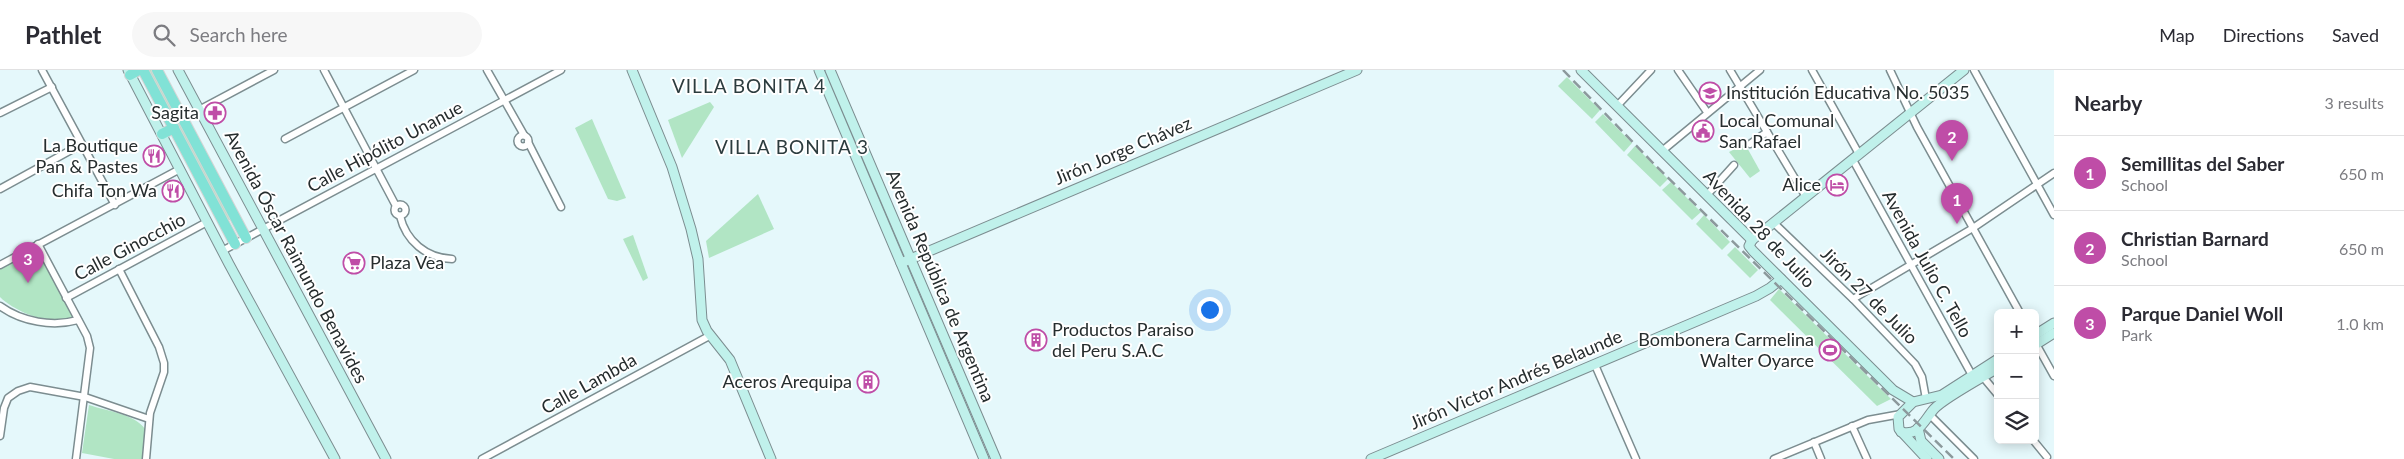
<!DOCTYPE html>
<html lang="en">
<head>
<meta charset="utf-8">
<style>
	:root { --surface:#fff; --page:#f7f7f7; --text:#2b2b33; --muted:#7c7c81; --line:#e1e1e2; --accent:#bf4da7 }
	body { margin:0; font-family:Lato,sans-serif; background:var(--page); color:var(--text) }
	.controls { position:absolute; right:15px; bottom:15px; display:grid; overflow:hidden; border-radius:8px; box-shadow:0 2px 12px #0003 }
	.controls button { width:45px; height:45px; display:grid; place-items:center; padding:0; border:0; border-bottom:1px solid var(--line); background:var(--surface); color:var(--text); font:25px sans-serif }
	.you { position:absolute; left:1209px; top:239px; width:18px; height:18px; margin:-12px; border:4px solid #fff; border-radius:50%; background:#1a73e8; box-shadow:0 0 0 8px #1a73e833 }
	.badge { display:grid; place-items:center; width:32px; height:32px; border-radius:50%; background:var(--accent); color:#fff; font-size:16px; font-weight:700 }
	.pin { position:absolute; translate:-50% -41px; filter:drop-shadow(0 1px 2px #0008) }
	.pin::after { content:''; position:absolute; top:26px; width:18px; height:15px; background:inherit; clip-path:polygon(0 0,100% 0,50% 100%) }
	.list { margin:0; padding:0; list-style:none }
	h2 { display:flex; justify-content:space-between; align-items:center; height:65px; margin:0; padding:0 20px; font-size:21px }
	h2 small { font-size:16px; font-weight:400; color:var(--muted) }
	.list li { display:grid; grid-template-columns:32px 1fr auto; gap:15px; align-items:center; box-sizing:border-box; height:75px; padding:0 20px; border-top:1px solid var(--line) }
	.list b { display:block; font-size:19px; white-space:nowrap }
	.list p { margin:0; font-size:16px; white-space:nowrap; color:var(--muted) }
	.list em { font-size:16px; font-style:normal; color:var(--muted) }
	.icon { flex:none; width:28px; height:28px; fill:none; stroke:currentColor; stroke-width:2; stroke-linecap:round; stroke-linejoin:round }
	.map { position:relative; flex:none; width:2054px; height:389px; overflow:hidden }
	header { display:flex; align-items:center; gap:30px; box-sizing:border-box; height:70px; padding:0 25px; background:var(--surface); border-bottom:1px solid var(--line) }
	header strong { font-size:24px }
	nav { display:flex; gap:28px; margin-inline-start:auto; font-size:18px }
	.search { width:350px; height:45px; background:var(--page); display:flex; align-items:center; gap:12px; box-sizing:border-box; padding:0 18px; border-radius:28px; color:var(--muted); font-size:19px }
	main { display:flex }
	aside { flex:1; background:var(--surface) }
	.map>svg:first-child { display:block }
	.green { fill:#b1e5c4 }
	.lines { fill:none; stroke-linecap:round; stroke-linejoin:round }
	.street-casing { stroke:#7c8d90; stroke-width:9 }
	.secondary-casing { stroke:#7c8d90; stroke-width:11 }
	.primary-casing { stroke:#d4d5d5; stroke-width:12 }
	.street { stroke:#fff; stroke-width:6 }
	.secondary { stroke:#c0f1eb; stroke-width:9 }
	.primary { stroke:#81e2d6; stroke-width:10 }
	.rail { stroke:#8c999c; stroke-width:2.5; stroke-dasharray:10 5; stroke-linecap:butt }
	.labels { text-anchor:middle; stroke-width:4; stroke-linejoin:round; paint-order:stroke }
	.poi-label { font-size:18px; fill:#262d2e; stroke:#fff; text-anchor:end }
	.street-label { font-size:18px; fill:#262d2e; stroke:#fff }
	.neighbourhood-label { font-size:19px; letter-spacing:1px; fill:#2c3c3e; stroke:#fff }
</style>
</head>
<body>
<header>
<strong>Pathlet</strong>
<div class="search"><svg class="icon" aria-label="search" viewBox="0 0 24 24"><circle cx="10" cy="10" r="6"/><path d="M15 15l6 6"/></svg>Search here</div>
<nav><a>Map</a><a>Directions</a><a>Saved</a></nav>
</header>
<main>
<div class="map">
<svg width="2054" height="389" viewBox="0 0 2054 389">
	<rect width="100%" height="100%" fill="#e5f8fb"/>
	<g class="green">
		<polygon points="148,0 154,0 232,148 227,152"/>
		<polygon points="1567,7 1600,40 1592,49 1558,16"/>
		<polygon points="710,32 714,37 682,88 668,50"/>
		<polygon points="1603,44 1632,73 1624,82 1595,52"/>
		<polygon points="592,49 626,128 617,131 608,129 575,58"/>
		<polygon points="1745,74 1760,101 1750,108 1729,82"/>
		<polygon points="1635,76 1668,109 1660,117 1627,85"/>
		<polygon points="1671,112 1701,142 1692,150 1662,120"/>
		<polygon points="758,124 774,159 709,188 706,171"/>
		<polygon points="1704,145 1730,172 1722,180 1696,154"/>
		<polygon points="633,165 648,208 643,211 623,169"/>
		<polygon points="1735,177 1758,200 1750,208 1727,185"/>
		<path d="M36 179 74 246C70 248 64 250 59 251 40 251 13 240 0 227V199Z"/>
		<polygon points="1779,219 1891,329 1877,336 1770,230"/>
		<path d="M89 335C107 341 135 344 145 359L142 389H114L82 383Z"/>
	</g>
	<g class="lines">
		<g class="street-casing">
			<g id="street">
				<polyline points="42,0 115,135"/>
				<polyline points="324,0 396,136"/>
				<polyline points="487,0 524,65"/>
				<polyline points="1678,0 1707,42"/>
				<polyline points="1730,0 1806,127"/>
				<polyline points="1812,0 1859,84"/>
				<polyline points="1890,0 1917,57 2020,243"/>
				<polyline points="1974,0 2054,145"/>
				<polyline points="1617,36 1651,0"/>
				<polyline points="199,40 274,0"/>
				<polyline points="0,43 52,17"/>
				<circle cx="523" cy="71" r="5.5"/>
				<polyline points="285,69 414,0"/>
				<polyline points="528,72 561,137"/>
				<polyline points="1750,74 1767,62"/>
				<polyline points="1662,81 1760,0"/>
				<polyline points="1853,90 1973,307"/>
				<polyline points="0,119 82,74"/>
				<polyline points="1707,125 1734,95"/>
				<circle cx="400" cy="140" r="5.5"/>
				<path d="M400 146C406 171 426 188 452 189"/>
				<polyline points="1774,153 1853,229 1915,294 1922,307 1926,329"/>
				<polyline points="38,174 87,266 90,278 76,389"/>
				<polyline points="222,181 561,0"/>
				<polyline points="0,195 180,99"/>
				<polyline points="119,199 159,277 164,293 164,302 150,343 146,389"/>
				<polyline points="66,228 207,152"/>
				<polyline points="1853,229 1973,158 2054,103"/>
				<path d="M0 236C22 252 53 257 78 250"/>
				<polyline points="2035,272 2054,306"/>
				<polyline points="1595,295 1636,389"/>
				<polyline points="1983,307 1998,325"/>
				<polyline points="1930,345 1974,389"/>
				<polyline points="1852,356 1867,389"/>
				<polyline points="0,366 4,338 8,328 18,321 30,317 85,327 149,349"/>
				<polyline points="2033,370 2047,387"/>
				<polyline points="1814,372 1821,389"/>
				<polyline points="482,389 711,265"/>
				<polyline points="1774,389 1868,350 1901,344"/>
			</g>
		</g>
		<g class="secondary-casing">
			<g id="secondary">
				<polyline points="128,0 229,194 335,389"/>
				<polyline points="178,0 386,389"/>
				<polyline points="632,0 672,97 691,159 698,189 702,250 707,261 730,290 771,389"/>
				<polyline points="819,0 984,389"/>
				<polyline points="830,0 996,389"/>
				<polyline points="1581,0 1752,170"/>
				<polyline points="1752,170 1964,0"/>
				<polyline points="1752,170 1749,176 1753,181 1893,320 1913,332"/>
				<polyline points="901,193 1357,0"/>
				<polyline points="2035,265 2054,253"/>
				<polyline points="2035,275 2054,263"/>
				<polyline points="1918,358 1921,371 1939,389"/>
				<path d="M1901 362C1919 367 1925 349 1934 339 1944 328 1983 307 1998 298"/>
				<polyline points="1371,389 1756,226 1770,218 1781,209"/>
				<polyline points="1927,389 1899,359 1898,347 1913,332 1942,325 1998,289"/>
			</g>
		</g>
		<g class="primary-casing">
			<g id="primary">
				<polyline points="143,0 235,174"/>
				<polyline points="157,0 246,168"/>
				<polyline points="130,5 139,0"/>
				<polyline points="162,64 174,58"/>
			</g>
		</g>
		<use href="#street" class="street"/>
		<use href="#secondary" class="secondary"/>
		<use href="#primary" class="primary"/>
		<polyline class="rail" points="1563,0 1653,93 1954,389"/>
	</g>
	<defs>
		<g id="school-ring" transform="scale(1.125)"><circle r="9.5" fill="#fff" stroke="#bf4da7" stroke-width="1.5"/><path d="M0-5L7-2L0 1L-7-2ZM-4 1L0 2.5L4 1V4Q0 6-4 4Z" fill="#bf4da7"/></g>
		<g id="pharmacy-ring" transform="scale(1.125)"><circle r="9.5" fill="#fff" stroke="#bf4da7" stroke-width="1.5"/><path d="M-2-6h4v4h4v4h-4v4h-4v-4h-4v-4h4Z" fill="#bf4da7"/></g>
		<g id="civic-ring" transform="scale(1.125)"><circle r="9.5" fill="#fff" stroke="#bf4da7" stroke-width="1.5"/><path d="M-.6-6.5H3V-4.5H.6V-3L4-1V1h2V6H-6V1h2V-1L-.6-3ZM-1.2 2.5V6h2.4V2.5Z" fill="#bf4da7"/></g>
		<g id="restaurant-ring" transform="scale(1.125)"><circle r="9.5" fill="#fff" stroke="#bf4da7" stroke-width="1.5"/><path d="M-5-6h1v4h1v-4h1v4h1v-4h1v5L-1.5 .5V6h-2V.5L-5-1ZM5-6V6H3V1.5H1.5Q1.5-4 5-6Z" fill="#bf4da7"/></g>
		<g id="hotel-ring" transform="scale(1.125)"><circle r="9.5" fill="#fff" stroke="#bf4da7" stroke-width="1.5"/><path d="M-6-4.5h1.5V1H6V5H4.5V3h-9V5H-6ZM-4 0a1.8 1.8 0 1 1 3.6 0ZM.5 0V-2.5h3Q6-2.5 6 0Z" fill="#bf4da7"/></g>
		<g id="supermarket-ring" transform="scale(1.125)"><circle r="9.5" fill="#fff" stroke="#bf4da7" stroke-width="1.5"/><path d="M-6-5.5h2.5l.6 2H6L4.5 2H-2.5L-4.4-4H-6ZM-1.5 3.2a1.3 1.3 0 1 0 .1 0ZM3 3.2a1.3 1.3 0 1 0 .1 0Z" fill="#bf4da7"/></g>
		<g id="building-ring" transform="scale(1.125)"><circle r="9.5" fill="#fff" stroke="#bf4da7" stroke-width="1.5"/><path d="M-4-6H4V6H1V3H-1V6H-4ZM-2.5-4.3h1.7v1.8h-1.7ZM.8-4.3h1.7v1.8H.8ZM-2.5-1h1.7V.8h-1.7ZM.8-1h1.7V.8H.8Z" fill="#bf4da7"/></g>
		<g id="stadium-ring" transform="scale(1.125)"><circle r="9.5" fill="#fff" stroke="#bf4da7" stroke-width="1.5"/><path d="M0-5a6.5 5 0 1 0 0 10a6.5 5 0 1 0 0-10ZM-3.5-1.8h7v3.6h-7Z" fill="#bf4da7"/></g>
	</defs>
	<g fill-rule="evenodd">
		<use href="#school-ring" x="1710" y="23"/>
		<use href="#pharmacy-ring" x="215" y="43"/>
		<use href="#civic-ring" x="1703" y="61"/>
		<use href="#restaurant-ring" x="154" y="86"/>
		<use href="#hotel-ring" x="1837" y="115"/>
		<use href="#restaurant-ring" x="173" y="121"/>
		<use href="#supermarket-ring" x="354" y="193"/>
		<use href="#building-ring" x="1036" y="270"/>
		<use href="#stadium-ring" x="1830" y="280"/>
		<use href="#building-ring" x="868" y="312"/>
	</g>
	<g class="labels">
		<g class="poi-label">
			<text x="1726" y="29" text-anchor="start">Institución Educativa No. 5035</text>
			<text x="199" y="49">Sagita</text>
			<text x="1719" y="57" text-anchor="start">Local Comunal<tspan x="1719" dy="21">San Rafael</tspan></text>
			<text x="138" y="82">La Boutique<tspan x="138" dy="21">Pan &amp; Pastes</tspan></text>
			<text x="1821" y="121">Alice</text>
			<text x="157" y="127">Chifa Ton Wa</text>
			<text x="370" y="199" text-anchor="start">Plaza Vea</text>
			<text x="1052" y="266" text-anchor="start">Productos Paraiso<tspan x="1052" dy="21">del Peru S.A.C</tspan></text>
			<text x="1814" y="276">Bombonera Carmelina<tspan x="1814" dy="21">Walter Oyarce</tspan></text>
			<text x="852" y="318">Aceros Arequipa</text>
		</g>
		<g class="street-label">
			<text transform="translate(385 77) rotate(-28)" y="6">Calle Hipólito Unanue</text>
			<text transform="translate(1123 81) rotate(-23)" y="6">Jirón Jorge Chávez</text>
			<text transform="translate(1759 159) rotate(47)" y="6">Avenida 28 de Julio</text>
			<text transform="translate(130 177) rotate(-28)" y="6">Calle Ginocchio</text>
			<text transform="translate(296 187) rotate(62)" y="6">Avenida Óscar Raimundo Benavides</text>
			<text transform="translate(1927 194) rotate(61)" y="6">Avenida Julio C. Tello</text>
			<text transform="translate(940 216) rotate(67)" y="6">Avenida República de Argentina</text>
			<text transform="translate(1869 226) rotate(45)" y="6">Jirón 27 de Julio</text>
			<text transform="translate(1516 310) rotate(-23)" y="6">Jirón Victor Andrés Belaunde</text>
			<text transform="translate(589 314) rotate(-29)" y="6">Calle Lambda</text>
		</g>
		<g class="neighbourhood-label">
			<text x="749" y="23">VILLA BONITA 4</text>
			<text x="792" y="84">VILLA BONITA 3</text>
		</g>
	</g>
</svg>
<div class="controls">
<button>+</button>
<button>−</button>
<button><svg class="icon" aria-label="layers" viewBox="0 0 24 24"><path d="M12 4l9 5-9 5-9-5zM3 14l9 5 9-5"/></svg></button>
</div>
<div class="you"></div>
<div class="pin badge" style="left:1957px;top:154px">1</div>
<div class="pin badge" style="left:1952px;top:91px">2</div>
<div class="pin badge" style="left:28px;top:213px">3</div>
</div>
<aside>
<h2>Nearby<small>3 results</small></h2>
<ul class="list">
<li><span class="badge">1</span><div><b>Semillitas del Saber</b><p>School</p></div><em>650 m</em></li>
<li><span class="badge">2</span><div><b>Christian Barnard</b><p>School</p></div><em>650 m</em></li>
<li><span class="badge">3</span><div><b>Parque Daniel Woll</b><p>Park</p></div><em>1.0 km</em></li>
</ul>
</aside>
</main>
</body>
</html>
